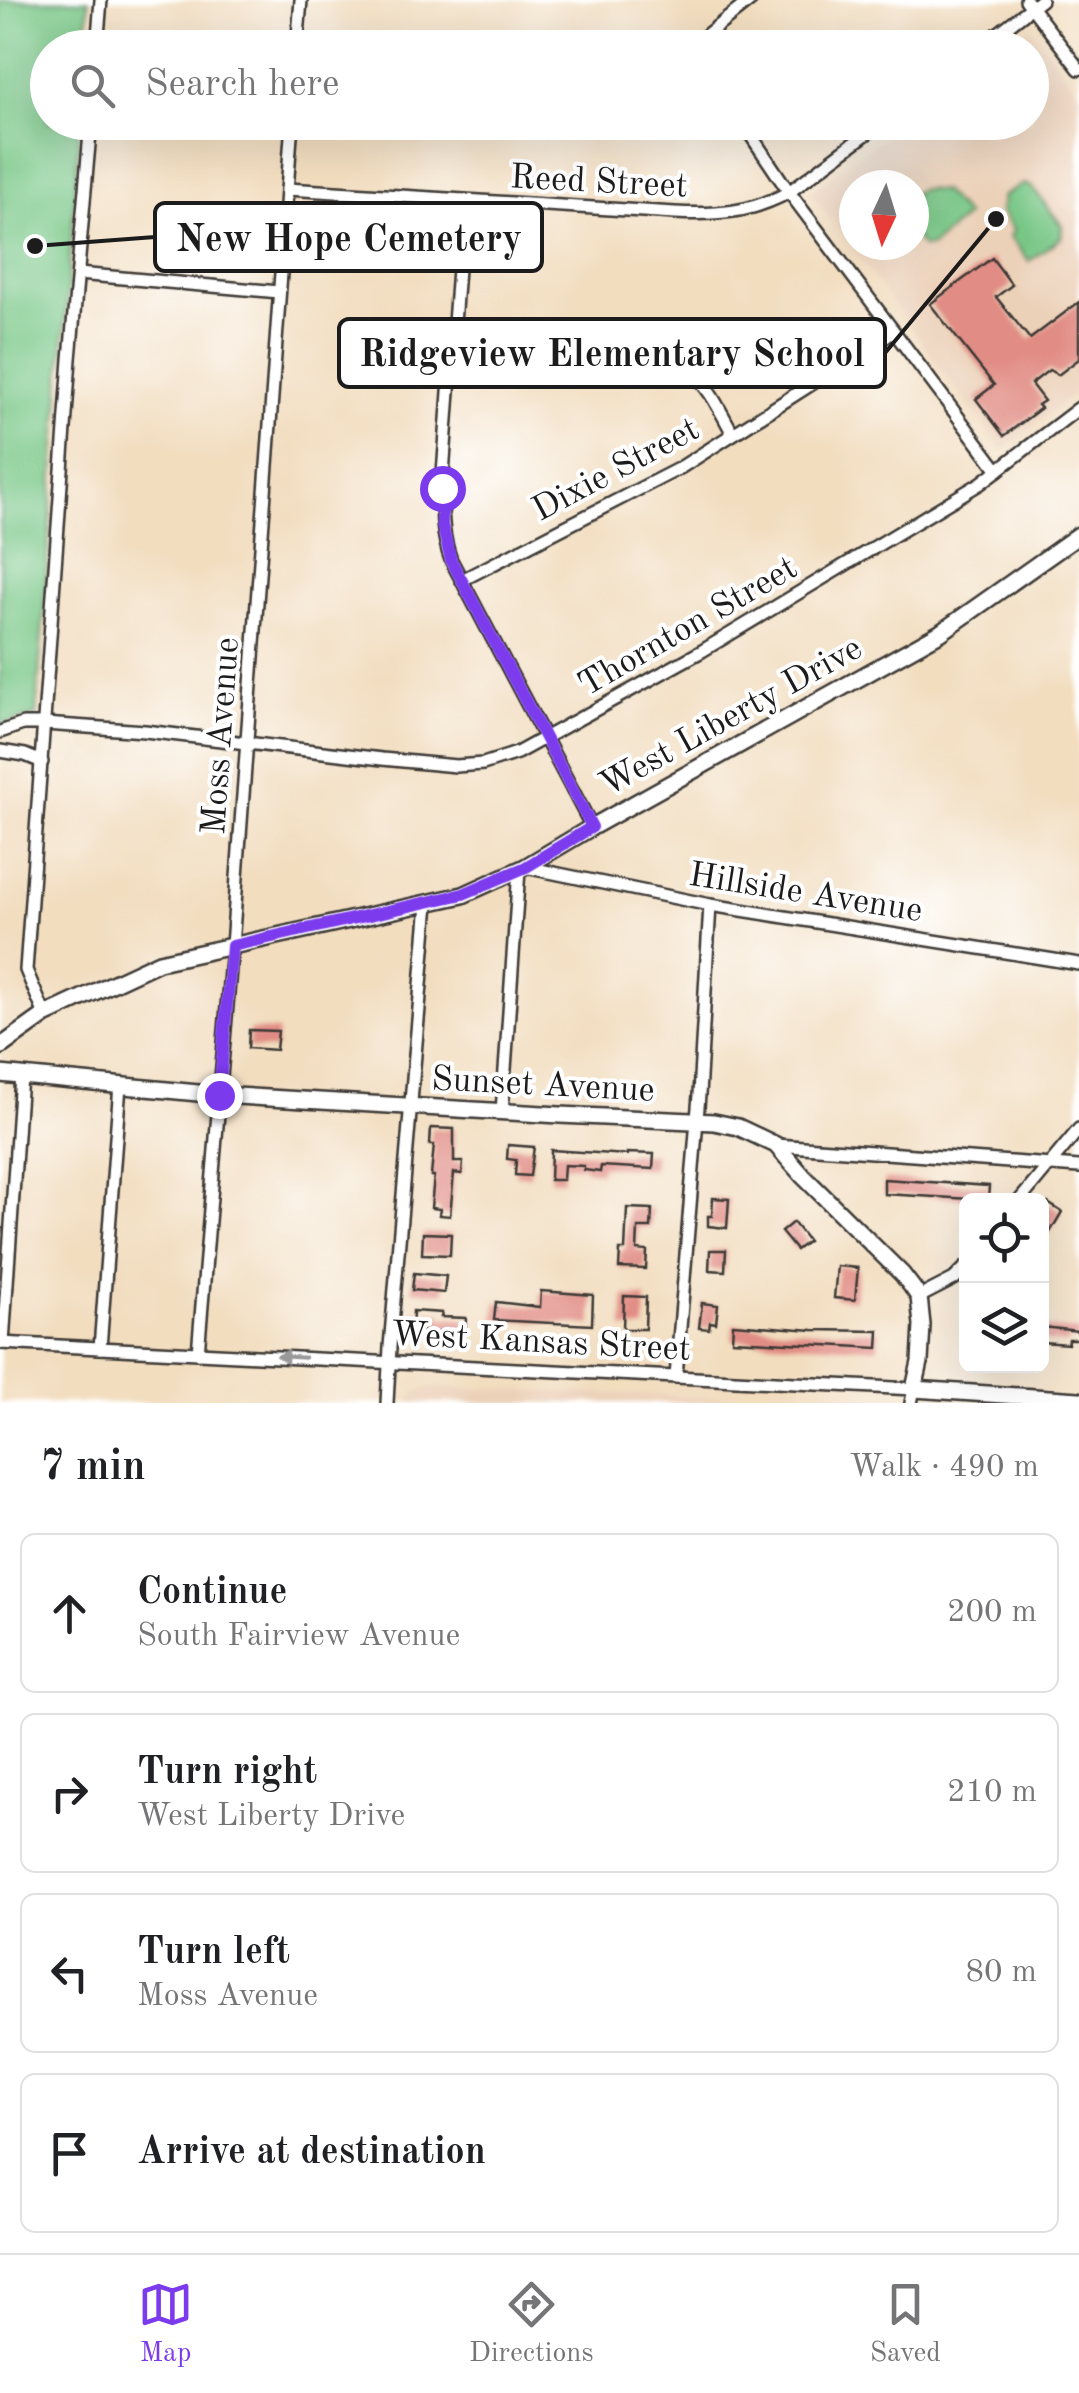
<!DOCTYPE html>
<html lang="en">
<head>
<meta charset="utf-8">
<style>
	:root { --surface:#fff; --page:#f2f2f2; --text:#202124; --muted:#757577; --line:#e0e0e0; --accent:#7c3aed }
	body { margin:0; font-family:"Old Standard TT",serif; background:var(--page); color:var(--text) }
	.controls { position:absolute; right:30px; bottom:30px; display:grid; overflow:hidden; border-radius:15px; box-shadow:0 10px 40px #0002 }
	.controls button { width:90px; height:90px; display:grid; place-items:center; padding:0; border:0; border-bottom:2px solid var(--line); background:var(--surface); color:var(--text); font:50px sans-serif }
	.compass { position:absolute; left:839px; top:170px; width:90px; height:90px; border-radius:50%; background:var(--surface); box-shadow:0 10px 40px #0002; rotate:184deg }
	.stop { position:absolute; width:30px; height:30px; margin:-22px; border:8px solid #7c3aed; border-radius:50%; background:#fff }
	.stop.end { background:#7c3aed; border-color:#fff; box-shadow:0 2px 10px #0008 }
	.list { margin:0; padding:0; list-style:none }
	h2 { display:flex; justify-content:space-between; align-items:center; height:130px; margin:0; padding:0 40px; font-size:42px }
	h2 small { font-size:32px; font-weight:400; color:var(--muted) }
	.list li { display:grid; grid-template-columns:65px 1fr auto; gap:30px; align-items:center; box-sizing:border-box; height:160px; margin:0 20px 20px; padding:0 20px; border:2px solid var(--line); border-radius:15px }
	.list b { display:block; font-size:38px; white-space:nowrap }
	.list p { margin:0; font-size:32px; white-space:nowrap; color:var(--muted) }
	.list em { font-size:32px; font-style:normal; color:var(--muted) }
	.icon { flex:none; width:55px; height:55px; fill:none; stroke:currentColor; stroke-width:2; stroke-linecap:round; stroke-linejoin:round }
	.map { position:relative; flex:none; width:1079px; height:1403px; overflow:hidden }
	.search { position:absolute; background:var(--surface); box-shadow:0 10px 40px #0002; left:30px; right:30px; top:30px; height:110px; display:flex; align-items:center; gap:25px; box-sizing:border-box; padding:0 35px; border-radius:55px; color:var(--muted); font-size:38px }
	.sheet { height:850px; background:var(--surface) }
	nav { display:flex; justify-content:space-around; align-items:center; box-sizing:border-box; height:140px; border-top:2px solid var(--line); background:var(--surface); font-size:28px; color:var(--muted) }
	nav a { display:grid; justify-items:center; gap:5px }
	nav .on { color:var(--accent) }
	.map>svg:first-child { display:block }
	.built { fill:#ecd1b9; fill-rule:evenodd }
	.green { fill:#79c787; stroke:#4a7252; stroke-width:2.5 }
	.building { fill:#e18c84 }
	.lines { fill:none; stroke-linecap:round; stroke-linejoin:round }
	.minor-casing { stroke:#3c3934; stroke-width:16 }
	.major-casing { stroke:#3c3934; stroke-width:20 }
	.minor { stroke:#fff; stroke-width:11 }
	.major { stroke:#fff; stroke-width:15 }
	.oneway { fill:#999 }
	.route { stroke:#7c3aed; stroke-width:12 }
	.labels { text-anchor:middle; stroke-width:8; stroke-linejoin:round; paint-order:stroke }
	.street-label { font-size:35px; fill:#1c1c1c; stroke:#fff }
	.leader { fill:none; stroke:#1c1c1c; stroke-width:4 }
	.callout-dot { fill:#1c1c1c; stroke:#fff; stroke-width:4 }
	.callout { fill:#fff; stroke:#1c1c1c; stroke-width:4 }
	.callout-label { font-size:38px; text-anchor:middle; font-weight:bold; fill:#1c1c1c }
</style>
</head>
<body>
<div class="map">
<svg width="1079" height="1403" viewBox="0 0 1079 1403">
	<rect width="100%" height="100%" fill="#fff"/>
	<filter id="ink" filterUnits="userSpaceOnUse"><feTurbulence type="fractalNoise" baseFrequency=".01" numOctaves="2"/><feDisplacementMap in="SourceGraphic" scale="20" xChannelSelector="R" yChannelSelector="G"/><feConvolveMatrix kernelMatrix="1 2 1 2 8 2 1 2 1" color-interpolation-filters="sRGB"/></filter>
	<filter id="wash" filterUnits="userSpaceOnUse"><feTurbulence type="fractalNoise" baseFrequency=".0048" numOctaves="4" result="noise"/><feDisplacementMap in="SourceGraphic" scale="40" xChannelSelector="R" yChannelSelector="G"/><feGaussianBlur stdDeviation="2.25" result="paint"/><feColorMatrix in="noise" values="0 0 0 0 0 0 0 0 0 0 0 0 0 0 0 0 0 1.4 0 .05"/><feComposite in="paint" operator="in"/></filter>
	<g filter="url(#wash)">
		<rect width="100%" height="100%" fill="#f2ddbf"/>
		<g class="built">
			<path d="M1031 29 1079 92V391L1002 450 810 192 904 123 1032 122V48L1006 47ZM854 185H914V245H854Z"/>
			<polygon points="429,1387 704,1397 798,1403 409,1403 415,1393"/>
		</g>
		<g class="green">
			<polygon points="0,0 89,0 86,47 48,48 48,122 80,123 36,716 0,725"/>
			<polygon points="1024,184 1032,187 1062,226 1061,238 1029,261 1009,236 1014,231 1000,211 1003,196"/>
			<polygon points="922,189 942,191 966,216 930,247 922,247 914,236 914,192"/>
		</g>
		<g id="blocks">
			<g class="building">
				<polygon points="992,258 1012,285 996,297 1030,339 1079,302 1079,359 1058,375 1049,370 1031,384 1044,401 1038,405 1041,408 1004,436 976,399 994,385 930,304"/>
				<polygon points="249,1030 278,1031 276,1050 248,1048"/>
				<polygon points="431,1128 454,1129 454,1162 463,1162 462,1174 454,1173 450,1216 439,1215 440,1209 431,1208 434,1176 431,1176 434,1145 430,1145"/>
				<polygon points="508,1145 534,1147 530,1176 515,1175 516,1160 507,1159"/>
				<polygon points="551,1150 627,1155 627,1153 654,1154 653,1169 601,1166 600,1172 584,1170 584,1166 564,1165 563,1180 550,1180"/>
				<polygon points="884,1179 989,1186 988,1200 884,1194"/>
				<polygon points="713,1198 729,1199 727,1228 708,1226 708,1216 712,1216"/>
				<polygon points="1048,1203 1062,1212 1049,1234 1042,1229 1042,1213"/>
				<polygon points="627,1208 652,1209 651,1228 638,1228 637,1250 647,1251 646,1269 619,1268 620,1250 625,1250"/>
				<polygon points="793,1222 808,1241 796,1250 781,1232"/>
				<polygon points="423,1233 451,1234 450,1255 422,1254"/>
				<polygon points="710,1250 726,1250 725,1271 709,1270"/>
				<polygon points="837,1266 858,1268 855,1300 834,1298"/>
				<polygon points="414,1273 446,1276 444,1293 412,1290"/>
				<polygon points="541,1291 593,1295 592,1325 494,1320 496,1302 540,1307"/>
				<polygon points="624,1296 646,1297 645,1329 623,1329"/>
				<polygon points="702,1303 718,1305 716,1323 710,1322 709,1329 699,1328"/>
				<polygon points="413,1311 442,1313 441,1317 466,1318 465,1334 412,1331"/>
				<polygon points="733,1324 813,1330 879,1331 878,1348 732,1340"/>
				<polygon points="1042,1327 1079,1331 1079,1339 1069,1339 1068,1344 1042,1342"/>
			</g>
		</g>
	</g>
	<g filter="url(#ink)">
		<use href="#blocks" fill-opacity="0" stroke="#3c3934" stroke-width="2.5"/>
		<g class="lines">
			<g class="minor-casing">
				<g id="minor">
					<polyline points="1026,0 1079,69"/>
					<polyline points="97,48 101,0"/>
					<polyline points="297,48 301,0"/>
					<polyline points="698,48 705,36 751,0"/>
					<polyline points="979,48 1041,0"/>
					<polyline points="742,122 789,192 998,470"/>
					<path d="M287 189 675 213C716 215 751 213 789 192L882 122"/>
					<path d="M463 200 442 488C442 514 442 536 451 560L592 827"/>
					<polyline points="78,274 279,292"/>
					<path d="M615 360C694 365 696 364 733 434"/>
					<polyline points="462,580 680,468 893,332"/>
					<polyline points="0,732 23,724 44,724 145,731 382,759 456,766 483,764 517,753 702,651 981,483 1079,408"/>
					<polyline points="0,751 25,755 42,762"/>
					<polyline points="525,867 710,905 1079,964"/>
					<polyline points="45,1015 26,970 70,359 91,122"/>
					<polyline points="502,1112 519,870"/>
					<polyline points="776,1145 1079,1167"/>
					<polyline points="1020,1200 1079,1129"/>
					<polyline points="919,1297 954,1279 966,1267"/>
					<polyline points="0,1343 914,1389 911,1403"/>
					<polyline points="3,1343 21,1076"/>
					<polyline points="100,1348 120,1085"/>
					<polyline points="198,1353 232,946 292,122"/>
					<polyline points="676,1377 699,1095 710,905"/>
					<polyline points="387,1403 390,1347 428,903"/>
				</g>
			</g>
			<g class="major-casing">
				<g id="major">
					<polyline points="0,1047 45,1015 159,962 463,895 525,867 592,827 940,633 1079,535"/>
					<polyline points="0,1074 219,1095 560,1115 714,1122 738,1127 776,1145 803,1176 902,1274 912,1287 919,1297 922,1325 920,1362 914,1389 1079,1400"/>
				</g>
			</g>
			<use href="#minor" class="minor"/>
			<use href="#major" class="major"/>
		</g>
		<defs><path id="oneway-solid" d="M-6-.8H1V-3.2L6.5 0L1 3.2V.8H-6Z" transform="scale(2.5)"/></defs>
		<use class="oneway" href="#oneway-solid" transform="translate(291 1357) rotate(-177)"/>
	</g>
	<g class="lines" filter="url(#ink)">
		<polyline class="route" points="219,1095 232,946 463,894 526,867 592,827 451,560 442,525 442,488"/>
	</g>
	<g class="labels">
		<g class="street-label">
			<text transform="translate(599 180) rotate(3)" y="12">Reed Street</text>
			<text transform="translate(615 468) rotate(-28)" y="12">Dixie Street</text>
			<text transform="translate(687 625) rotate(-30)" y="12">Thornton Street</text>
			<text transform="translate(730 715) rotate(-29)" y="12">West Liberty Drive</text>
			<text transform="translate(219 736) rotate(-86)" y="12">Moss Avenue</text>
			<text transform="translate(806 891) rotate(9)" y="12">Hillside Avenue</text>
			<text transform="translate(543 1083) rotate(3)" y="12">Sunset Avenue</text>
			<text transform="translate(541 1340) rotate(3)" y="12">West Kansas Street</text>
		</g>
	</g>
	<path class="leader" d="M35 246L155 237M996 219L885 353"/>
	<g class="callout-dot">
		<circle cx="35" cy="246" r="10"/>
		<circle cx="996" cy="219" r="10"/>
	</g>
	<g class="callout">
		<rect x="155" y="203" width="387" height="68" rx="10"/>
		<rect x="339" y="319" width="546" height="68" rx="10"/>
	</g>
	<g class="callout-label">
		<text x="349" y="251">New Hope Cemetery</text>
		<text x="612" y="366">Ridgeview Elementary School</text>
	</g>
</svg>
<div class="controls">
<button><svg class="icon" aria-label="locate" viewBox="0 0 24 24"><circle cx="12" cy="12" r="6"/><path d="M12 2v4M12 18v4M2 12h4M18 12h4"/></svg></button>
<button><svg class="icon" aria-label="layers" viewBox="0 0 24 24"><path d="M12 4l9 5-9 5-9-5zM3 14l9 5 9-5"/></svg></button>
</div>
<svg class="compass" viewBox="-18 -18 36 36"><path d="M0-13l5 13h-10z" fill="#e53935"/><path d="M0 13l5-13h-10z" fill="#757577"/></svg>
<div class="stop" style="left:442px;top:488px"></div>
<div class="stop end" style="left:219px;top:1095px"></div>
<div class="search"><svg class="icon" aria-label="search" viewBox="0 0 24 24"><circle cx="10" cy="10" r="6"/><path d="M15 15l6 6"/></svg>Search here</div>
</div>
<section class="sheet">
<h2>7 min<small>Walk · 490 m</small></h2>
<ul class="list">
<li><svg class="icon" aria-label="ahead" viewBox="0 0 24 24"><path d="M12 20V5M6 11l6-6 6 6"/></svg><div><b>Continue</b><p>South Fairview Avenue</p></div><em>200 m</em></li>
<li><svg class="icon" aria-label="right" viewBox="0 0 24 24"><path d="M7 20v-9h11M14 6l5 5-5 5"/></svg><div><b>Turn right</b><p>West Liberty Drive</p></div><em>210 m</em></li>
<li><svg class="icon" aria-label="left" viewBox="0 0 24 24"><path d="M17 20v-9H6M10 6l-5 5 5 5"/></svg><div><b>Turn left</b><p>Moss Avenue</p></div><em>80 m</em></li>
<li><svg class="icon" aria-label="arrive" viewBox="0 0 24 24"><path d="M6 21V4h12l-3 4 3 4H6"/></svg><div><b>Arrive at destination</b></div></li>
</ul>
</section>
<nav>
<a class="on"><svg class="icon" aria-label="map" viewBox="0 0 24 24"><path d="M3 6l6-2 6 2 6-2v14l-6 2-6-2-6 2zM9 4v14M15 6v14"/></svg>Map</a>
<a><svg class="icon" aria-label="directions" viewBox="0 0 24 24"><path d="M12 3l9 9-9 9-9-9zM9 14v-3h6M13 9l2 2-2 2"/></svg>Directions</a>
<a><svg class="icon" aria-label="saved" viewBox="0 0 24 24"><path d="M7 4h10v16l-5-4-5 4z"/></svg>Saved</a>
</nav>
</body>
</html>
